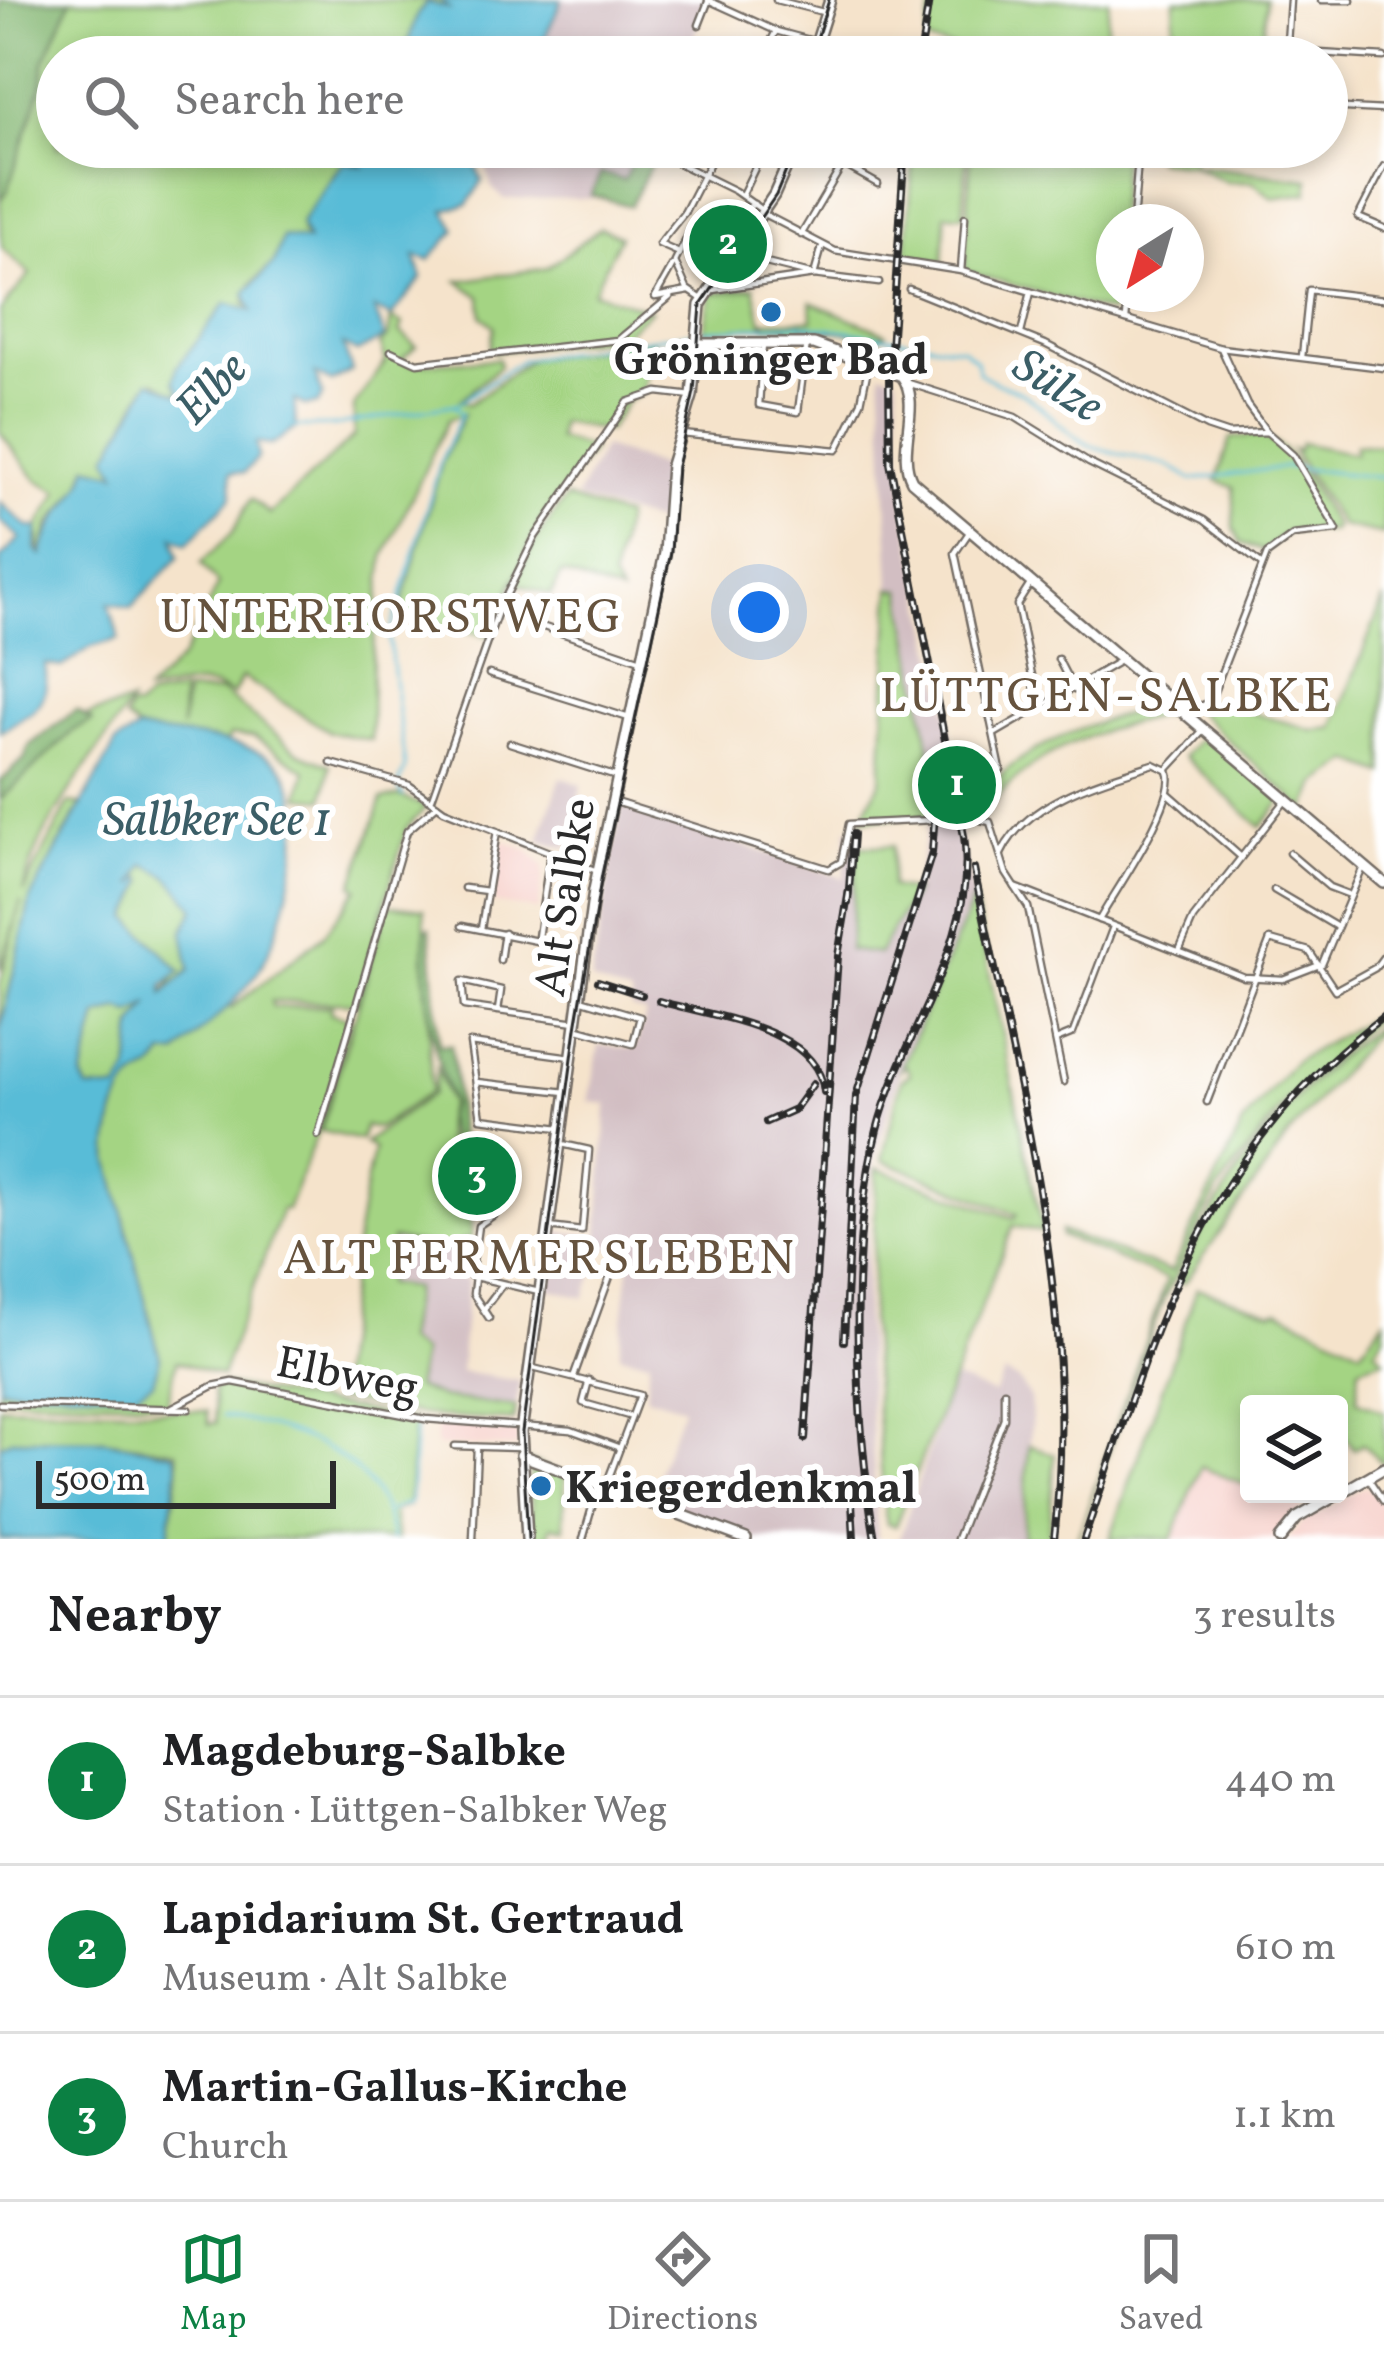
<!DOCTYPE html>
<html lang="en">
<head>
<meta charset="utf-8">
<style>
	:root { --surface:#fff; --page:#f6f6f6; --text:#202124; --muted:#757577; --line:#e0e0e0; --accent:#0b8043 }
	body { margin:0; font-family:Vollkorn,serif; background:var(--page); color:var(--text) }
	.controls { position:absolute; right:36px; bottom:36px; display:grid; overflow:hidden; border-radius:12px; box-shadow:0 6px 18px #0003 }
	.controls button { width:108px; height:108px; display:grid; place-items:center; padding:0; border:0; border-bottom:3px solid var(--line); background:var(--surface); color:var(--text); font:60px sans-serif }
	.compass { position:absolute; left:1096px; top:204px; width:108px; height:108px; border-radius:50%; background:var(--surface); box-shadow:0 6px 18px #0003; rotate:217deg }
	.scale { position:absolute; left:36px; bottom:30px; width:300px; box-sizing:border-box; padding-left:12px; border:6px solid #2b2b2b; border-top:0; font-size:33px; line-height:42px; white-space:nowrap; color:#2b2b2b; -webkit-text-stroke:9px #fff; paint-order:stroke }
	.you { position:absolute; left:759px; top:612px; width:42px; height:42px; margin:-30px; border:9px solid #fff; border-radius:50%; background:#1a73e8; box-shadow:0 0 0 18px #1a73e833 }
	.badge { display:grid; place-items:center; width:78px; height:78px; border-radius:50%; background:var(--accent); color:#fff; font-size:39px; font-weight:700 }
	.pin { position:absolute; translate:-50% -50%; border:6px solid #fff; box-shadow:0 3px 12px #0006 }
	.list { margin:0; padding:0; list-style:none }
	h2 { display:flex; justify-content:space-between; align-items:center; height:156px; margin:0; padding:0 48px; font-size:51px }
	h2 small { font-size:39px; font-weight:400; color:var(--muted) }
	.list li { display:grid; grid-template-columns:78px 1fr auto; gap:36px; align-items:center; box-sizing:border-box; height:168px; padding:0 48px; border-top:3px solid var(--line) }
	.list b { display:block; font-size:45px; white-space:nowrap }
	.list p { margin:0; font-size:39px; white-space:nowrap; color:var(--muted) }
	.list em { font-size:39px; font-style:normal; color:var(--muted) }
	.icon { flex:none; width:66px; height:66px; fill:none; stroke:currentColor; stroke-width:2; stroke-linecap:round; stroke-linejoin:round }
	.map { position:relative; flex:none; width:1384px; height:1539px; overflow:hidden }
	.search { position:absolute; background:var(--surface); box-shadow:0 6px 18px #0003; left:36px; right:36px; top:36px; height:132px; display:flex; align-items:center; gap:30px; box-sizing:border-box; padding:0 42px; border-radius:66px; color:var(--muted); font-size:45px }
	.sheet { height:660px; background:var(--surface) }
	nav { display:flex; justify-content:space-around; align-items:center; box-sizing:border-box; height:168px; border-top:3px solid var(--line); background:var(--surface); font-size:33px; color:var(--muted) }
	nav a { display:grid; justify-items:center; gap:6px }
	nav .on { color:var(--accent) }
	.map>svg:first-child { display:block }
	.built { fill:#f7d0ca }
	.industrial { fill:#d2bec2 }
	.green { fill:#a4d483; stroke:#688057; stroke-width:3 }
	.forest { fill:#83b671; stroke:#57704e; stroke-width:3 }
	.water { fill:#59bcd7; stroke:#427481; stroke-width:3; fill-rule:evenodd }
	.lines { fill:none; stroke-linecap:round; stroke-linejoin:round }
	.stream { stroke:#59bcd7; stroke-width:3 }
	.street-casing { stroke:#726b63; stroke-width:9 }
	.secondary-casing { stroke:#726b63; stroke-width:14 }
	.street { stroke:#fff; stroke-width:4.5 }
	.secondary { stroke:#fff; stroke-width:9 }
	.tram { stroke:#2b2b2b; stroke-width:3 }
	.rail-casing { stroke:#2b2b2b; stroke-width:8 }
	.rail { stroke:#fff; stroke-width:3; stroke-dasharray:9; stroke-linecap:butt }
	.street-bridge-casing { stroke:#726b63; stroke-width:9; stroke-linecap:butt }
	.street-bridge { stroke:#fff; stroke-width:4.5 }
	.poi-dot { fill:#1f6fb2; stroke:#fff; stroke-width:4.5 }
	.labels { text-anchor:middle; stroke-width:12; stroke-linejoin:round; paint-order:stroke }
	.poi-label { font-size:45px; font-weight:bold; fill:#2b2b2b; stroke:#fff }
	.street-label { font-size:45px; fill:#2b2b2b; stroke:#fff }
	.water-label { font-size:48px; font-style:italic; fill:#3b5e67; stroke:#fff }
	.neighbourhood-label { font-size:48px; letter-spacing:3px; fill:#66533e; stroke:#fff }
</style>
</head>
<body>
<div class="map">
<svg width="1384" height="1539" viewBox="0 0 1384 1539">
	<rect width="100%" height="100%" fill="#fff"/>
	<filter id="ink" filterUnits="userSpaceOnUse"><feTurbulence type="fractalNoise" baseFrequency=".00833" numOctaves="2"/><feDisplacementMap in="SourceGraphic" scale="24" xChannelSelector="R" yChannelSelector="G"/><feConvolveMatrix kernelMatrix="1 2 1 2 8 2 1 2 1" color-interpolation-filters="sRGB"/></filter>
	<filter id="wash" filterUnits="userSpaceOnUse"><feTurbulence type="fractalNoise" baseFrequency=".004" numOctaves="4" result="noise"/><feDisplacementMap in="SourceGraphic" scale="48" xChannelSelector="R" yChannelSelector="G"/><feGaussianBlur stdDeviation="2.7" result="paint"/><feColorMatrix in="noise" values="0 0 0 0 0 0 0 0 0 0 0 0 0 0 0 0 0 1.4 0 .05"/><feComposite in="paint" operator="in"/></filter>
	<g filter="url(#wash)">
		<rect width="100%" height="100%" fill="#f5e3cb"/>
		<g class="built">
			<polygon points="502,840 527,850 544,866 538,910 493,903"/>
			<polygon points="436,1422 518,1425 517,1447 436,1446"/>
			<polygon points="1201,1467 1249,1486 1249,1494 1270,1494 1304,1508 1287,1520 1275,1539 1172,1539"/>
			<polygon points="1366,1486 1384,1507 1384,1539 1287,1539 1302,1522"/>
		</g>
		<g class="industrial">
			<polygon points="562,0 705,0 688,57 537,57"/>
			<polygon points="494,147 660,147 630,206 602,198 504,199 492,188 486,169"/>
			<polygon points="881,371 897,377 905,510 969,814 958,817 933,817 931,750 903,590 891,588"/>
			<polygon points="603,447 665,468 662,524 576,498"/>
			<polygon points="561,777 582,785 567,848 539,840"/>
			<polygon points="621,806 844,878 847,829 859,830 849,950 877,954 915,891 927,827 957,824 974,898 900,1070 874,1162 869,1202 865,1319 878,1539 756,1539 659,1502 668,1477 658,1472 683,1407 646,1396 649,1360 619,1355 631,1250 598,1246 607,1104 589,1102 599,1045 635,1049 646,1014 632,1009 631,996 591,981"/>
			<polygon points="554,1231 596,1235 594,1248 600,1252 585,1298 546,1288"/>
			<polygon points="392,1239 468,1250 467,1273 449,1278 468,1279 460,1372 520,1381 516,1407 442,1398 415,1387 386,1285"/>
			<polygon points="1004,1374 1018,1380 1030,1398 1032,1416 1022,1539 899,1539 953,1379 994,1394"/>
		</g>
		<g class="green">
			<path d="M71 0H440L449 6H423L403 57H57V147H354L353 157 362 164 344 162C335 169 305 219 301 232L308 241 283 237 274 263 252 283 245 302 252 311 225 305C204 338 168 360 182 397L155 381 146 386 108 456 117 473 88 466 81 487 50 524 40 556 38 527 59 492 36 479 0 432V311L30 274 2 248 0 199 7 192 44 62Z"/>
			<polygon points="932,0 1109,0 1105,57 964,57 964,50 926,42"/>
			<polygon points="1175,0 1266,0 1262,57 1172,57"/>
			<polygon points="914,147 967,147 963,215 946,214 943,262 906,255"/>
			<polygon points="971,147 1123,147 1111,313 965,271"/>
			<polygon points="1157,147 1193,147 1192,165 1309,179 1308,193 1273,198 1253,182 1227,182 1191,165 1156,160"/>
			<polygon points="600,228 620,236 593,292 651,310 620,337 495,352 490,348 494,326 482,316 481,297 458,281 547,268"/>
			<polygon points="754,287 763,326 704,331 711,293"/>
			<polygon points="811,302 886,333 876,341 871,359 872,336 802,327 800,337 789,337 788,327 766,327 765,321 812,320"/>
			<path d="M391 318 403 324 400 332 416 346 402 359 410 364 498 359 500 366 460 400 469 404 531 359 654 340 642 393 627 401 608 431 560 422 557 439 593 449 540 522 489 636 399 616 442 463 464 414 448 420 384 557 372 658 371 740 330 732 242 677 233 695C204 677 178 688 146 693L182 658 218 584 201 563 232 533 251 499 270 514 354 436V406L386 361 380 344 388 337Z"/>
			<path d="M1253 435C1291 438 1316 497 1335 527L1332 531H1289L1264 551 1241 543 1234 528V488L1217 480 1231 438Z"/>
			<polygon points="1300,443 1355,454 1355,445 1384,446 1384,535 1341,526 1292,449 1298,451"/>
			<polygon points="566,498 625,517 612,579 620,594 562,573 551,595 515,583 538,537"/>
			<polygon points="891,589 902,590 930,751 932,817 861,819 881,780"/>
			<polygon points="1384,598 1384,774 1351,761 1317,784 1306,810 1192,708 1214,702 1313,730 1333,728"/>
			<polygon points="182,691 181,728 186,692 222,692 299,753 330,765 324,799 299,797 306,771 254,737 231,735 224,744 138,730 125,719 130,708 138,708 148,698"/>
			<path d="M130 703C93 761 37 824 23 892L69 803 81 804 31 897 0 1031V984L21 901 0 970V800L74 730 91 722 88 715Z"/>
			<path d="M1173 705 1183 711C1109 726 1029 747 984 815L973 814C998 749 1110 713 1173 705Z"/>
			<polygon points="1205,733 1283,800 1261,827 1183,756"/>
			<path d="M400 796 426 807 406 829 356 1003 271 1001 273 1007 332 1006 330 1013 350 1019 320 1126 287 1210 282 1209 221 1376 177 1361 167 1403 0 1398V1388L133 1394 160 1358 109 1159C109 1136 114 1093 136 1078 149 1070 155 1070 164 1055L178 1054 226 1004 231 1008 324 935 358 888 353 885 382 799Z"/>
			<polygon points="858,846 893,846 891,887 915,891 878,954 849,950"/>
			<polygon points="145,864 168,875 196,908 190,970 162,994 180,970 129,918 144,882 132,887"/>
			<polygon points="974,898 1043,1232 1013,1226 895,1526 887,1524 884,1506 870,1322 877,1168 1014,1218 1017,1214 882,1160 901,1080 910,1074 906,1066 900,1070"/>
			<polygon points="388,905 424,909 431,1091 378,1128 365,1126 360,1140 321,1131"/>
			<polygon points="149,1002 134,1026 129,1072 118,1090 88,1090 82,1078 98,1016"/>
			<polygon points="1384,1010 1287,1100 1217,1191 1163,1300 1077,1539 1167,1279 1061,1236 1061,1231 1171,1272 1244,1122 1294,1062"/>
			<path d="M1384 1022 1291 1132 1184 1284 1178 1282C1220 1182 1294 1084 1384 1022Z"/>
			<path d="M437 1069 450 1104C428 1146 478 1195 471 1239L461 1240 455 1250 392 1239 386 1284 414 1288 405 1341 422 1353 415 1387 442 1398 516 1407 513 1421 438 1417 335 1399C348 1315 353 1231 374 1149L364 1143 433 1093Z"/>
			<polygon points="1197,1288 1272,1312 1279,1310 1361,1350 1384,1320 1384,1335 1375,1349 1384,1359 1359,1367 1357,1400 1384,1412 1384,1465 1363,1444 1354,1449 1339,1429 1339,1404 1249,1404 1249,1486 1201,1467 1172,1539 1110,1539"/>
			<path d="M223 1384 414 1420 408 1506 393 1511 397 1539H168C170 1515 183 1470 177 1451L104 1440 0 1445V1406L207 1411 209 1424 216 1423 213 1390Z"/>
			<polygon points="1029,1445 1055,1455 1048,1539 1022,1539"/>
			<polygon points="530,1461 565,1475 564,1528 551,1526 548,1538 532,1538"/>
		</g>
		<g class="forest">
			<polygon points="0,0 71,0 44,62 43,82 7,192 0,199"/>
			<polygon points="639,147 660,147 630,206 591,195 601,173 624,180"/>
			<polygon points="76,710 92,721 74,730 0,800 0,782 24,759 30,745"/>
			<path d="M430 928 439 1045H451C458 1087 456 1120 462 1160L452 1158 446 1116 452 1104C432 1049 421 989 425 929Z"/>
		</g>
		<g class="water">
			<polygon points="440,0 562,0 536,57 403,57 417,15 427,2 448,8"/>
			<path d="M354 147H494L484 162H474L482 181 468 204 445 210 456 230 429 260 415 256 422 278 391 317 374 309 385 337 357 352 343 345 352 371 332 382 315 374 323 395 318 404 304 406 294 400 296 428 271 445 256 443 258 457 244 473 231 472 232 497 187 544 174 537 179 557 131 608 109 603 119 639 91 647 62 667 45 664C51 706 36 709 0 732V559L20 538 0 521V502L28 527H38L36 549 42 555C51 511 82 500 88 466L117 473 108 456 150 381 183 396 174 381 177 367 226 303 252 311 245 293 274 263 283 237 308 241 300 224C306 215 340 166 344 162L362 166 353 157Z"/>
			<path d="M138 730C180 737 237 736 273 760 321 791 286 925 261 967 242 999 203 1028 178 1054L164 1055C155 1070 149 1070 136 1078 114 1093 109 1136 109 1159L160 1358 153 1382 133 1394 0 1388V1031L31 897 116 743ZM145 864 168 876 195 908 183 932 190 970 163 994V985L181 971 129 918 144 882 142 877 133 885ZM150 1003 134 1026 129 1072 118 1090 88 1089 82 1078 98 1016 119 1009 132 1014Z"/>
			<polygon points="12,1439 104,1440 175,1454 178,1466 168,1539 0,1539 0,1445"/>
		</g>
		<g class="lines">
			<g class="stream">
				<path d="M704 330 800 324 962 348 976 360 979 373C993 383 1007 386 1020 392 1043 404 1068 438 1097 448 1131 460 1165 457 1192 480L1286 467 1384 478"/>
				<polyline points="293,427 333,426 457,404 522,360 691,332"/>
				<polyline points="403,796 398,787 405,768 389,638 441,460 462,413 453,405"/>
				<path d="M223 1416C297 1429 379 1455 392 1539"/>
				<polyline points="388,1512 410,1503 415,1428"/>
			</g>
		</g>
	</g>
	<g filter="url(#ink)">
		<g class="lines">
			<g class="street-casing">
				<g id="street">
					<polyline points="708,0 776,31 873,57"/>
					<polyline points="776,0 823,12"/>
					<polyline points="1321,0 1351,0"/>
					<polyline points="699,25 708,2"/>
					<polyline points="1287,51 1384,57"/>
					<polyline points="763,57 776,31"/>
					<polyline points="1286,57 1290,0"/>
					<polyline points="1327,107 1384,110"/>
					<polyline points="764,147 802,162 814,148"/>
					<polyline points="814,148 878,184"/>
					<polyline points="666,157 735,191 763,211"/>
					<polyline points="1384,166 1358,217 1384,228"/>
					<polyline points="742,195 765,147"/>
					<polyline points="684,213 718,147"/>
					<polyline points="762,213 835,251 961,271 1221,348 1384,368"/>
					<polyline points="1133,222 1139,147"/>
					<polyline points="801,235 843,164"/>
					<polyline points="677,252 659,244 684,213"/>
					<polyline points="673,265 655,297 689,291"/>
					<polyline points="961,271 965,217"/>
					<polyline points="748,282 754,260 814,275 822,247"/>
					<polyline points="909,289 1045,344 1207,427 1228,434 1267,432 1293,455 1337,530 1293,535 1267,554 1212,697 1204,705 1183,707"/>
					<polyline points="713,290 814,275 879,283"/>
					<polyline points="702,299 687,289 675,262 696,219 722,225 754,204"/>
					<polyline points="1126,320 1128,294"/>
					<polyline points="1021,333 1031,292"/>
					<polyline points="763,343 759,405 798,412 807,343"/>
					<polyline points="1221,348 1247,405 1267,432"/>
					<polyline points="391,351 417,363 618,340 670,297"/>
					<polyline points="1302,357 1309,290 1384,299"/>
					<polyline points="908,383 1015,417 1089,463 1204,520 1261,564"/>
					<polyline points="682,434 837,450 861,402 869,363"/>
					<polyline points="970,531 955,553 1001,770"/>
					<polyline points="1031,583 1017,605 1039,708"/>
					<polyline points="541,626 641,660"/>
					<polyline points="1058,659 1074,690"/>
					<polyline points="489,674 629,718"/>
					<polyline points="994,734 1123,659"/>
					<polyline points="510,743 617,777"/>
					<polyline points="331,763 409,785 444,810 597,871"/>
					<polyline points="1167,770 1204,730"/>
					<polyline points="1169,794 1241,857"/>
					<polyline points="432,798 497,614 535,537 628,402 658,392 692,396"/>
					<polyline points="612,801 829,869 841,862 849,824 956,819"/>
					<polyline points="968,817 990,822 1006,873 1028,907 1064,1082"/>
					<polyline points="1289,853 1329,887 1350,895"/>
					<path d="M1001 854C1026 800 1102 780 1154 764L1167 770"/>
					<polyline points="549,861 583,865"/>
					<polyline points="1015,887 1244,977 1283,979 1322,964 1364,865"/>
					<polyline points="464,888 487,891"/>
					<polyline points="1274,890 1337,927"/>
					<path d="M1099 920C1115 891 1180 799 1168 771"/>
					<polyline points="462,926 552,944"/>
					<polyline points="481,929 497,831"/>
					<polyline points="538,937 549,861"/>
					<polyline points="1179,951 1193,919 1286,800"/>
					<polyline points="500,960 504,933"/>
					<polyline points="498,1011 501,990 462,981 464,1006 576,1022"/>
					<polyline points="575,1028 633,1044 640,1017 580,999"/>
					<polyline points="1056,1040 1073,1033 1113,927"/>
					<polyline points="476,1082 566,1092"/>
					<polyline points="1207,1102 1270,940 1309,951 1335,990 1375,968 1384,956"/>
					<polyline points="560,1128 481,1118 470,1043 571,1057"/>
					<polyline points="318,1135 407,831 437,805"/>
					<polyline points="495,1214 478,1226 471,1276 539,1292"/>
					<polyline points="548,1227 582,1231 589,1150 562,1144"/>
					<polyline points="475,1277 473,1294 489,1318"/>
					<polyline points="484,1309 502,1285"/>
					<polyline points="529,1367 640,1395 606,1485"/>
					<polyline points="574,1376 616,1260"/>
					<polyline points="589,1380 583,1403 629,1416"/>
					<polyline points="0,1404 189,1409"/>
					<polyline points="169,1409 213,1386 233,1382 425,1419 571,1430 620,1448"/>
					<polyline points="455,1446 520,1448"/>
					<polyline points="1368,1478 1384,1502"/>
					<polyline points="473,1539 477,1447"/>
					<polyline points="583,1539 599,1483"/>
					<polyline points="957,1539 1004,1418 1004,1391"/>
				</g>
			</g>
			<g class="secondary-casing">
				<g id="secondary">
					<polyline points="812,57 830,0"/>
					<path d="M697 344H814L902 376C923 405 895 450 912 481L1384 883"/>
					<polyline points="521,1455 746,1539"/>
					<polyline points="527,1539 521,1432 594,890 665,553 671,465 692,396 700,305 774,195 795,147"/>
					<polyline points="1280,1539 1297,1518 1384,1468"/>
				</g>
			</g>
			<use href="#street" class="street"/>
			<use href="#secondary" class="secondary"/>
			<g class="tram">
				<polyline points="811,57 829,0"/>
				<polyline points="528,1539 522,1432 576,1028 602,874 671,552 677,467 694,392 701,305 776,195 796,147"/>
			</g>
			<g class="rail-casing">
				<g id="rail">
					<polyline points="920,57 929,0"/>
					<path d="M974 869C1019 1091 1081 1311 1054 1539"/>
					<polyline points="848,903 853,834"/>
					<polyline points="598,981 642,995"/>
					<path d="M659 1001C712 1017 818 1027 824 1092"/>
					<polyline points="766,1122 795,1109 813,1084"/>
					<polyline points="844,1341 856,1096 932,853 938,772"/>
					<polyline points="805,1439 838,956 849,890"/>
					<polyline points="851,1484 854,1539"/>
					<path d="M875 1539C855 1424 848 1243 877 1130 902 1032 978 941 964 836L890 463 889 378 905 147"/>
					<path d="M1084 1539C1155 1330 1198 1157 1384 1016"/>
				</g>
			</g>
			<use href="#rail" class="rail"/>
			<g class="street-bridge-casing">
				<polyline id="street-bridge" points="956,819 968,817"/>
			</g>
			<use href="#street-bridge" class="street-bridge"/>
		</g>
	</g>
	<g class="poi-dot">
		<circle cx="771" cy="312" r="12"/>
		<circle cx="541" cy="1486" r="12"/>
	</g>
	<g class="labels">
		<g class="poi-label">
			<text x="771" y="374">Gröninger Bad</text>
			<text x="565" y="1502" text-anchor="start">Kriegerdenkmal</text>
		</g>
		<g class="street-label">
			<text transform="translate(563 897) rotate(-81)" y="16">Alt Salbke</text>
			<text transform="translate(348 1373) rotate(11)" y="16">Elbweg</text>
		</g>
		<g class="water-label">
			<text transform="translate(1059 384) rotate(32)" y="17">Sülze</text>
			<text transform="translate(210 387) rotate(-46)" y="17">Elbe</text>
			<text x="217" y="835">Salbker See 1</text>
		</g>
		<g class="neighbourhood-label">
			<text x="392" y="632">UNTERHORSTWEG</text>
			<text x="1107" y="711">LÜTTGEN-SALBKE</text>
			<text x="540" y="1273">ALT FERMERSLEBEN</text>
		</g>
	</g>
</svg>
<div class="controls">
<button><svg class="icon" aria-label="layers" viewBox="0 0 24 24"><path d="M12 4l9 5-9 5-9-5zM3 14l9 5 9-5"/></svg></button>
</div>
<svg class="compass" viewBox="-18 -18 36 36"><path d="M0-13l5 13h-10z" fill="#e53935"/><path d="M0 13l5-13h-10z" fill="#757577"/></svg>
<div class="scale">500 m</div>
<div class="you"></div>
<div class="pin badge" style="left:957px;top:785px">1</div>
<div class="pin badge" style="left:728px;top:244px">2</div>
<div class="pin badge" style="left:477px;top:1176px">3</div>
<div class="search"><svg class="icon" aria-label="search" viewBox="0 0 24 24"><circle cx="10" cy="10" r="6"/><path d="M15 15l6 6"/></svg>Search here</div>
</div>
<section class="sheet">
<h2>Nearby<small>3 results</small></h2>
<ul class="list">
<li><span class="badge">1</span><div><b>Magdeburg-Salbke</b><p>Station · Lüttgen-Salbker Weg</p></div><em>440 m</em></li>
<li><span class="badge">2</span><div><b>Lapidarium St. Gertraud</b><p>Museum · Alt Salbke</p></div><em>610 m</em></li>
<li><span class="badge">3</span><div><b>Martin-Gallus-Kirche</b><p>Church</p></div><em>1.1 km</em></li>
</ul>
</section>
<nav>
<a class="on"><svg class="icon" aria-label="map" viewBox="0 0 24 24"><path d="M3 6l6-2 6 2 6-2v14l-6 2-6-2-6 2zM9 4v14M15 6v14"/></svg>Map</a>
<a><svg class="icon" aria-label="directions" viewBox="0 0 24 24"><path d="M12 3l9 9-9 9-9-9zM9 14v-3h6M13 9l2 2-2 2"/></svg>Directions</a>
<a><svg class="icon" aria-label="saved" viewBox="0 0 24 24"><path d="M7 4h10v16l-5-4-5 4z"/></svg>Saved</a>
</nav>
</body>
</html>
